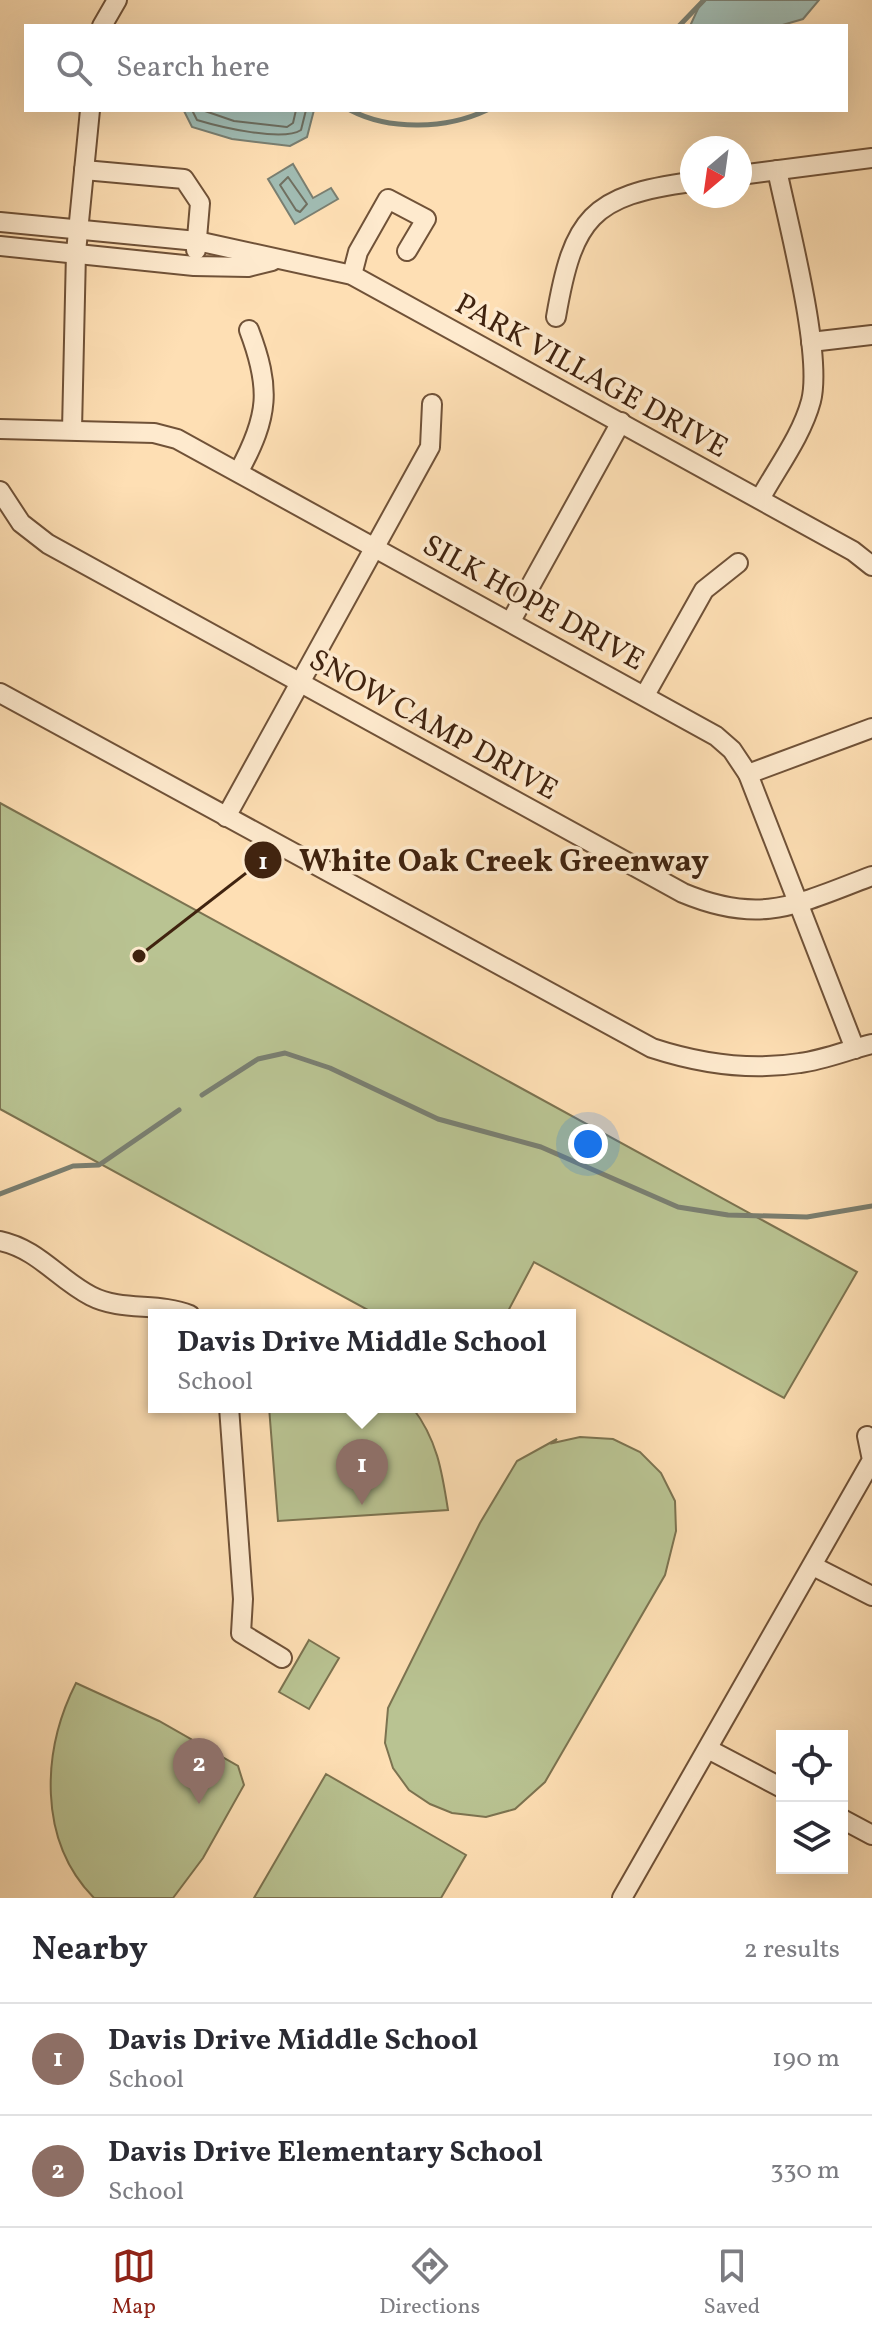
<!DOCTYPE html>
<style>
:root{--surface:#fff;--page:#f2f2f3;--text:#2b2b33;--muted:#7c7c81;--line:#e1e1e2;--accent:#8f2418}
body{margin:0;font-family:Vollkorn,serif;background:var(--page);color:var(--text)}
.controls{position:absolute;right:24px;bottom:24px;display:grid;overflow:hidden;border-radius:0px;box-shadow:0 8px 32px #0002}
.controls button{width:72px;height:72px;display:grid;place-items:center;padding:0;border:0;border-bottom:2px solid var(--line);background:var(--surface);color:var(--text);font:40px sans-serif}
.compass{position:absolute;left:680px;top:136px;width:72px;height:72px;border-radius:50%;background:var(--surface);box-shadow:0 8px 32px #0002;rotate:209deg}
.you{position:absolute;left:588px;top:1144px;width:28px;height:28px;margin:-20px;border:6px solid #fff;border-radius:50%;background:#1a73e8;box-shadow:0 0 0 12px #1a73e833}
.badge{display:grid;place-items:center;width:52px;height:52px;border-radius:50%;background:var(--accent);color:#fff;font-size:26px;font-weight:700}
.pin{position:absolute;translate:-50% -66px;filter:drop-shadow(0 2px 4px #0008)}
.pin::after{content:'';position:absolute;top:42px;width:28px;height:24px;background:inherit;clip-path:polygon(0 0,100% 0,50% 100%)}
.popup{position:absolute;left:148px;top:1309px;width:428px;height:104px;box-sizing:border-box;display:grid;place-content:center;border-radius:0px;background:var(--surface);filter:drop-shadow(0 2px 6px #0005);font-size:26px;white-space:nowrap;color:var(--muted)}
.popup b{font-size:30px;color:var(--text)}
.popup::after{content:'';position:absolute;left:50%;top:100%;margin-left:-16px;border:16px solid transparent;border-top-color:var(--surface)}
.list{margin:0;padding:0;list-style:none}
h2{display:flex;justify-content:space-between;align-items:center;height:104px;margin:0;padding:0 32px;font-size:34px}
h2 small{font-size:26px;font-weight:400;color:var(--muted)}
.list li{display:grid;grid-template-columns:52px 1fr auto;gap:24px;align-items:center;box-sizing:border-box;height:112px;padding:0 32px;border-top:2px solid var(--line)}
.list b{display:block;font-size:30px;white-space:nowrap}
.list p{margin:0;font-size:26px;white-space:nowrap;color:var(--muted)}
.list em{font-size:26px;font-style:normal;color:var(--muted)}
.icon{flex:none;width:44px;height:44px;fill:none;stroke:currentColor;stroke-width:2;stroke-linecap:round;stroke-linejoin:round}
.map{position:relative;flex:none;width:872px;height:1898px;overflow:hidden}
.search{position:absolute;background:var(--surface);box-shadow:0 8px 32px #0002;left:24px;right:24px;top:24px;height:88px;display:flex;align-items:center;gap:20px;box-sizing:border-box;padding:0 28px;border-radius:0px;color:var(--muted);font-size:30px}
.sheet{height:328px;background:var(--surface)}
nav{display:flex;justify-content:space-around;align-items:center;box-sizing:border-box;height:112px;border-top:2px solid var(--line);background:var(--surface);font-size:22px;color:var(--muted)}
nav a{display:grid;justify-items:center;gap:4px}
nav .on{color:var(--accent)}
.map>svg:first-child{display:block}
.green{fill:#b9c392;stroke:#7c7350;stroke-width:2}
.water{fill:#a1bcb3;stroke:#7a7f71;stroke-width:2}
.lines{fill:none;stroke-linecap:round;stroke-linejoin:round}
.shore{stroke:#707061;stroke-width:2}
.stream{stroke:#7a7f71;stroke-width:5}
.minor-casing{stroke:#705238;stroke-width:22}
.minor{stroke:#feeace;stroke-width:18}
.labels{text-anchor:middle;stroke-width:7;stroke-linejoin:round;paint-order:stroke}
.street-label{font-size:30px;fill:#40230f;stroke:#feeace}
.leader{fill:none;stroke:#40230f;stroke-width:3}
.callout-dot{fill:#40230f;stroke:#feeace;stroke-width:3}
.mark-label{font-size:24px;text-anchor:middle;font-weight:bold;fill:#fff}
.callout-label{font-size:32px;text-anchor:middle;font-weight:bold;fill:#40230f;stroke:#feeace;stroke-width:7;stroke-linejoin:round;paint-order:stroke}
</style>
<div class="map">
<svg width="872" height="1898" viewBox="0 0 872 1898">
<rect width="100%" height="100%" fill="#fedfb4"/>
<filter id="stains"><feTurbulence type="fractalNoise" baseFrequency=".0025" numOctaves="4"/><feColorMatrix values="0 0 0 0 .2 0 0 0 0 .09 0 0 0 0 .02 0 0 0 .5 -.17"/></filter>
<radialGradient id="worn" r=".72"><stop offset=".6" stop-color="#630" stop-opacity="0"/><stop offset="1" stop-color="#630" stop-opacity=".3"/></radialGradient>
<!-- green -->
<g class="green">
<polygon points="0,803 857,1272 784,1398 534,1262 506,1315 377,1315 0,1109"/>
<path d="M 269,1407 L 412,1407 C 437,1439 442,1471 448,1510 L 278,1521 Z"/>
<polygon points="580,1437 613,1439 640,1452 661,1473 675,1501 676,1531 665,1575 545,1782 515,1809 486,1817 452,1813 430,1804 409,1790 393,1768 385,1743 388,1708 480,1523 517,1461 557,1439 553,1443"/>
<polygon points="309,1640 339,1658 309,1709 279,1692"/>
<path d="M 76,1683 L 159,1721 L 238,1766 L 244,1785 L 203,1858 L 173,1898 L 94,1898 C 37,1840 42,1750 76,1683 Z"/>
<polygon points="326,1774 466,1855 441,1898 254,1898"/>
</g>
<!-- water -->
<g class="water">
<polygon points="702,0 819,0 803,19 779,26 690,26"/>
<polygon points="314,110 307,137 290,146 232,139 192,127 184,111"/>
<polygon points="293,164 313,198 331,188 338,199 295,224 268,179"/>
</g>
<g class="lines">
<!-- shore -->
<g class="shore">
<path d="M 192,110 L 197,120 C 220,127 283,142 301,130 L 306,110"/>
<polyline points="202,110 234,121 287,127 293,123 296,110"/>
<polygon points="288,177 307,204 300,212 296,210 280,185"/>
</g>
<!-- stream -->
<g class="stream">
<polyline points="679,26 704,0"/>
<path d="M 350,110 C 390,131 447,129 487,110"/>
<polyline points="202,1095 258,1059 285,1053 330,1068 438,1119 541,1147 678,1207 728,1215 807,1217 872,1206"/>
<polyline points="0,1194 73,1166 99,1165 179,1110"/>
</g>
<defs>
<g id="minor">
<polyline points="102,26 117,0"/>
<polyline points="84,170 184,179 200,203 196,250"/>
<polyline points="740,175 872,158"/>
<polyline points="0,222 197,241 352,275 853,551 872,566"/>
<polyline points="0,246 194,266 248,267 272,261"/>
<polyline points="352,275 358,252 388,199 426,219 407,251"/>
<path d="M 556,317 C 573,218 591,195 692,182"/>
<polyline points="811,342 872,335"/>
<polyline points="0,429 154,433 177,439 716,736 732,750 748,774 855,1049"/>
<polyline points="72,430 76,252 90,110"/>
<path d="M 239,471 C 269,416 271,388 249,330"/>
<path d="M 0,491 L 21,523 L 48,544 L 683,893 C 762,926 797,904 872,876"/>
<path d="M 760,499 C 777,468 802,435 811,401 C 823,354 788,223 777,170"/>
<polyline points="511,621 621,422"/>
<path d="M 0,693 L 652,1048 C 698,1063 751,1071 800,1063 C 824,1060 848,1050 872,1044"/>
<polyline points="645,695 704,590 738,563"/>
<polyline points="748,774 872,728"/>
<polyline points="226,817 430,447 432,404"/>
<path d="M 0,1241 C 38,1249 58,1279 91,1296 C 122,1312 158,1302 190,1315"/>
<polyline points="229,1407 243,1599 241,1633 282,1658"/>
<polyline points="813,1566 872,1596"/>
<polyline points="708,1749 782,1788"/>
<polyline points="842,1819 872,1835"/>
<polyline points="622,1898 872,1460 867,1436"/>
</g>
</defs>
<!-- minor casing -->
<use href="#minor" class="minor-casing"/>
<!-- minor -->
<use href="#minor" class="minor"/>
</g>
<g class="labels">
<!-- street labels -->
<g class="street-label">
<text transform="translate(592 375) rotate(29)" y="10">PARK VILLAGE DRIVE</text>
<text transform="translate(534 602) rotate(29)" y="10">SILK HOPE DRIVE</text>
<text transform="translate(434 724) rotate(29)" y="10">SNOW CAMP DRIVE</text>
</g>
</g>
<!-- callouts -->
<path class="leader" d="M139 956L263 860"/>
<g class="callout-dot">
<circle cx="139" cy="956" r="8"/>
<circle cx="263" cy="860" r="20"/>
</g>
<g class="mark-label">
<text x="263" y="869">1</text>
</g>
<g class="callout-label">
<text x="504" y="871">White Oak Creek Greenway</text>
</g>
<rect width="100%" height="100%" filter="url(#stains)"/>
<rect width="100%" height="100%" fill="url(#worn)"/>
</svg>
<div class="controls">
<button><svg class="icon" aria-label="locate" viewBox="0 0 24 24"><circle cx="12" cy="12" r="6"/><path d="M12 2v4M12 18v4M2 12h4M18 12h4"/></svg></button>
<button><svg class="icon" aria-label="layers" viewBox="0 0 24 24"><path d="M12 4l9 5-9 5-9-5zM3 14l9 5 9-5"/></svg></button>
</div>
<svg class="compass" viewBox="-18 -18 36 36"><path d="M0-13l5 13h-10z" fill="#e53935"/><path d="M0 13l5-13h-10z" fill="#7c7c81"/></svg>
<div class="you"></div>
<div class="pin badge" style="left:362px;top:1505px;background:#8d6e63">1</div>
<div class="popup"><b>Davis Drive Middle School</b>School</div>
<div class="pin badge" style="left:199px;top:1804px;background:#8d6e63">2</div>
<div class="search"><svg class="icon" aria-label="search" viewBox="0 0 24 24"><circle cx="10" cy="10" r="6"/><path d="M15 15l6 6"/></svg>Search here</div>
</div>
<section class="sheet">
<h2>Nearby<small>2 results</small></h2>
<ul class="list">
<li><span class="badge" style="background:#8d6e63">1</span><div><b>Davis Drive Middle School</b><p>School</p></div><em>190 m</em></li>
<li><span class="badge" style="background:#8d6e63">2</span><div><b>Davis Drive Elementary School</b><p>School</p></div><em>330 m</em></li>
</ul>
</section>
<nav>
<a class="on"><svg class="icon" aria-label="map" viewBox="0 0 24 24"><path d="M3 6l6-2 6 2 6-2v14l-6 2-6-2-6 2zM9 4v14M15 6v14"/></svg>Map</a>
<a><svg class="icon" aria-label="directions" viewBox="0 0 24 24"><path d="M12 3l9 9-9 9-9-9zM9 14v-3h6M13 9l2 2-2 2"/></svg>Directions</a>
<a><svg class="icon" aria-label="saved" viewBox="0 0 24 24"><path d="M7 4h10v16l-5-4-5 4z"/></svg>Saved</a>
</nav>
